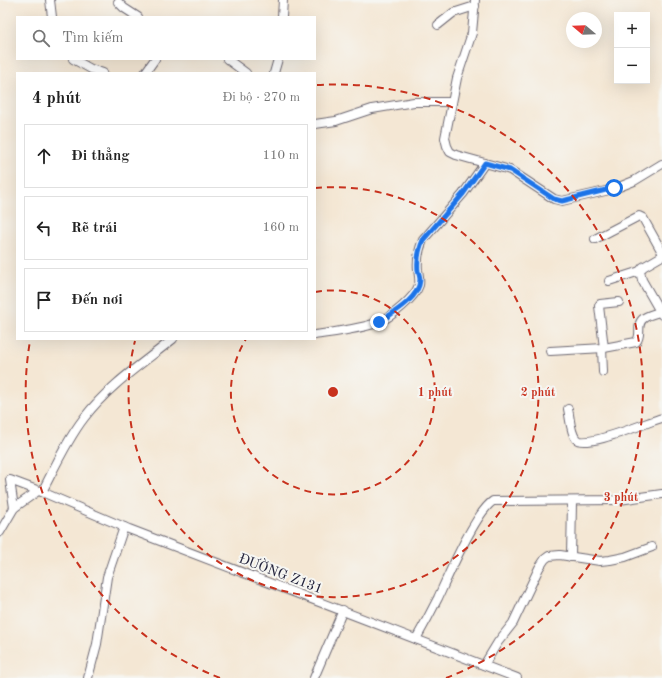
<!DOCTYPE html>
<html lang="vi">
<meta charset="utf-8">
<style>
:root{--surface:#fff;--page:#f6f6f6;--text:#222;--muted:#767676;--line:#e0e0e0}
body{margin:0;font-family:"Old Standard TT",serif;background:var(--page);color:var(--text)}
.controls{position:absolute;right:12px;top:12px;display:grid;overflow:hidden;border-radius:0px;box-shadow:0 4px 16px #0002}
.controls button{width:36px;height:36px;display:grid;place-items:center;padding:0;border:0;border-bottom:1px solid var(--line);background:var(--surface);color:var(--text);font:20px sans-serif}
.compass{position:absolute;left:566px;top:12px;width:36px;height:36px;border-radius:50%;background:var(--surface);box-shadow:0 4px 16px #0002;rotate:289deg}
.stop{position:absolute;width:12px;height:12px;margin:-9px;border:3px solid #1a73e8;border-radius:50%;background:#fff}
.stop.end{background:#1a73e8;border-color:#fff;box-shadow:0 1px 4px #0008}
.list{margin:0;padding:0;list-style:none}
h2{display:flex;justify-content:space-between;align-items:center;height:52px;margin:0;padding:0 16px;font-size:17px}
h2 small{font-size:13px;font-weight:400;color:var(--muted)}
.list li{display:grid;grid-template-columns:26px 1fr auto;gap:12px;align-items:center;box-sizing:border-box;height:64px;margin:0 8px 8px;padding:0 8px;border:1px solid var(--line);border-radius:0px}
.list b{display:block;font-size:15px;white-space:nowrap}
.list em{font-size:13px;font-style:normal;color:var(--muted)}
.icon{flex:none;width:22px;height:22px;fill:none;stroke:currentColor;stroke-width:2;stroke-linecap:round;stroke-linejoin:round}
.map{position:relative;flex:none;width:662px;height:678px;overflow:hidden}
.search{position:absolute;background:var(--surface);box-shadow:0 4px 16px #0002;left:16px;top:16px;width:300px;height:44px;display:flex;align-items:center;gap:10px;box-sizing:border-box;padding:0 14px;border-radius:0px;color:var(--muted);font-size:15px}
.panel{position:absolute;background:var(--surface);box-shadow:0 4px 16px #0002;left:16px;top:72px;width:300px;height:268px;border-radius:0px}
.map>svg:first-child{display:block}
.lines{fill:none;stroke-linecap:round;stroke-linejoin:round}
.minor-casing{stroke:#6c6771;stroke-width:10}
.minor{stroke:#fff;stroke-width:8}
.route{stroke:#1a73e8;stroke-width:5}
.ring{fill:none;stroke:#c8321e;stroke-width:2;stroke-dasharray:7 5}
.labels{text-anchor:middle;stroke-width:4;stroke-linejoin:round;paint-order:stroke}
.street-label{font-size:14px;fill:#22223b;stroke:#f6f6f2}
.centre{fill:#c8321e;stroke:#f6f6f2;stroke-width:2}
.ring-label{font-size:12px;text-anchor:middle;font-weight:bold;fill:#c8321e;stroke:#f6f6f2;stroke-width:4;stroke-linejoin:round;paint-order:stroke}
</style>
<div class="map">
<svg width="662" height="678" viewBox="0 0 662 678">
<rect width="100%" height="100%" fill="#f6f6f2"/>
<filter id="ink" filterUnits="userSpaceOnUse"><feTurbulence type="fractalNoise" baseFrequency=".025" numOctaves="2"/><feDisplacementMap in="SourceGraphic" scale="8" xChannelSelector="R" yChannelSelector="G"/><feConvolveMatrix kernelMatrix="1 2 1 2 8 2 1 2 1" color-interpolation-filters="sRGB"/></filter>
<filter id="wash" filterUnits="userSpaceOnUse"><feTurbulence type="fractalNoise" baseFrequency=".012" numOctaves="4" result="noise"/><feDisplacementMap in="SourceGraphic" scale="16" xChannelSelector="R" yChannelSelector="G"/><feGaussianBlur stdDeviation="0.9" result="paint"/><feColorMatrix in="noise" values="0 0 0 0 0 0 0 0 0 0 0 0 0 0 0 0 0 1.4 0 .05"/><feComposite in="paint" operator="in"/></filter>
<g filter="url(#wash)">
<rect width="100%" height="100%" fill="#f4e7d4"/>
</g>
<g filter="url(#ink)">
<g class="lines">
<defs>
<g id="minor">
<polyline points="50,0 52,17"/>
<polyline points="475,0 472,33 457,78 445,138 447,146 450,152 456,155 510,170 554,199 562,201 614,189 634,181 662,164"/>
<polyline points="118,2 124,8 138,17"/>
<polyline points="282,17 283,0"/>
<polyline points="438,25 453,13 475,6"/>
<polyline points="73,59 91,69 103,73"/>
<polyline points="227,59 246,73"/>
<polyline points="145,73 155,59"/>
<polyline points="274,73 278,59"/>
<polyline points="315,124 336,121 372,109 414,102 452,102"/>
<polyline points="595,239 639,216 643,218 662,252"/>
<polyline points="662,256 643,267 640,271 642,280 662,315"/>
<polyline points="609,281 640,271"/>
<path d="M 315,335 C 334,332 361,329 379,322 C 391,317 415,298 419,285 C 420,280 419,276 418,270 C 417,260 419,249 423,240 L 463,194 L 485,163"/>
<polyline points="602,348 603,372"/>
<polyline points="604,348 599,306 600,304 619,302"/>
<path d="M 550,351 L 604,348 L 636,342 C 643,335 635,324 644,318 C 648,315 654,314 659,312"/>
<path d="M 568,409 C 570,417 570,432 576,439 C 586,449 647,422 662,418"/>
<path d="M 42,492 C 55,467 67,440 84,418 C 108,386 143,363 173,339"/>
<polyline points="14,508 10,480 42,492 129,529 517,678"/>
<polyline points="0,532 14,508 38,491"/>
<polyline points="571,557 572,502"/>
<path d="M 416,639 C 424,625 431,612 438,598 C 448,576 475,513 493,501 L 619,500 L 662,494"/>
<polyline points="484,665 498,642 513,623 539,568 545,559 549,556 560,555 600,561 610,560 625,557 652,547"/>
<polyline points="88,678 97,644 107,577 124,527"/>
<polyline points="314,678 343,610"/>
</g>
</defs>
<!-- minor casing -->
<use href="#minor" class="minor-casing"/>
<!-- minor -->
<use href="#minor" class="minor"/>
</g>
</g>
<g class="lines" filter="url(#ink)">
<!-- route -->
<path class="route" d="M 379,322 C 393,313 419,299 420,280 C 420,277 419,274 418,271 C 417,261 419,249 423,240 L 463,194 L 485,163 L 510,170 L 554,199 L 562,201 L 614,188"/>
</g>
<!-- distance rings -->
<g class="ring">
<path d="M315 292A102 102 0 1 1 246 339"/>
<path d="M315 188A205 205 0 1 1 135 341"/>
<path d="M220 678A307 307 0 0 1 30 341M317 85A307 307 0 0 1 446 678"/>
</g>
<g class="labels">
<!-- street labels -->
<g class="street-label">
<text transform="translate(281 573) rotate(21)" y="5">ĐƯỜNG Z131</text>
</g>
</g>
<circle cx="333" cy="392" r="6" class="centre"/>
<g class="ring-label">
<text x="435" y="396">1 phút</text>
<text x="538" y="396">2 phút</text>
<text x="621" y="501">3 phút</text>
</g>
</svg>
<div class="controls">
<button>+</button>
<button>−</button>
</div>
<svg class="compass" viewBox="-18 -18 36 36"><path d="M0-13l5 13h-10z" fill="#e53935"/><path d="M0 13l5-13h-10z" fill="#767676"/></svg>
<div class="stop" style="left:614px;top:188px"></div>
<div class="stop end" style="left:379px;top:322px"></div>
<div class="search"><svg class="icon" aria-label="search" viewBox="0 0 24 24"><circle cx="10" cy="10" r="6"/><path d="M15 15l6 6"/></svg>Tìm kiếm</div>
<section class="panel">
<h2>4 phút<small>Đi bộ · 270 m</small></h2>
<ul class="list">
<li><svg class="icon" aria-label="ahead" viewBox="0 0 24 24"><path d="M12 20V5M6 11l6-6 6 6"/></svg><div><b>Đi thẳng</b></div><em>110 m</em></li>
<li><svg class="icon" aria-label="left" viewBox="0 0 24 24"><path d="M17 20v-9H6M10 6l-5 5 5 5"/></svg><div><b>Rẽ trái</b></div><em>160 m</em></li>
<li><svg class="icon" aria-label="arrive" viewBox="0 0 24 24"><path d="M6 21V4h12l-3 4 3 4H6"/></svg><div><b>Đến nơi</b></div></li>
</ul>
</section>
</div>
